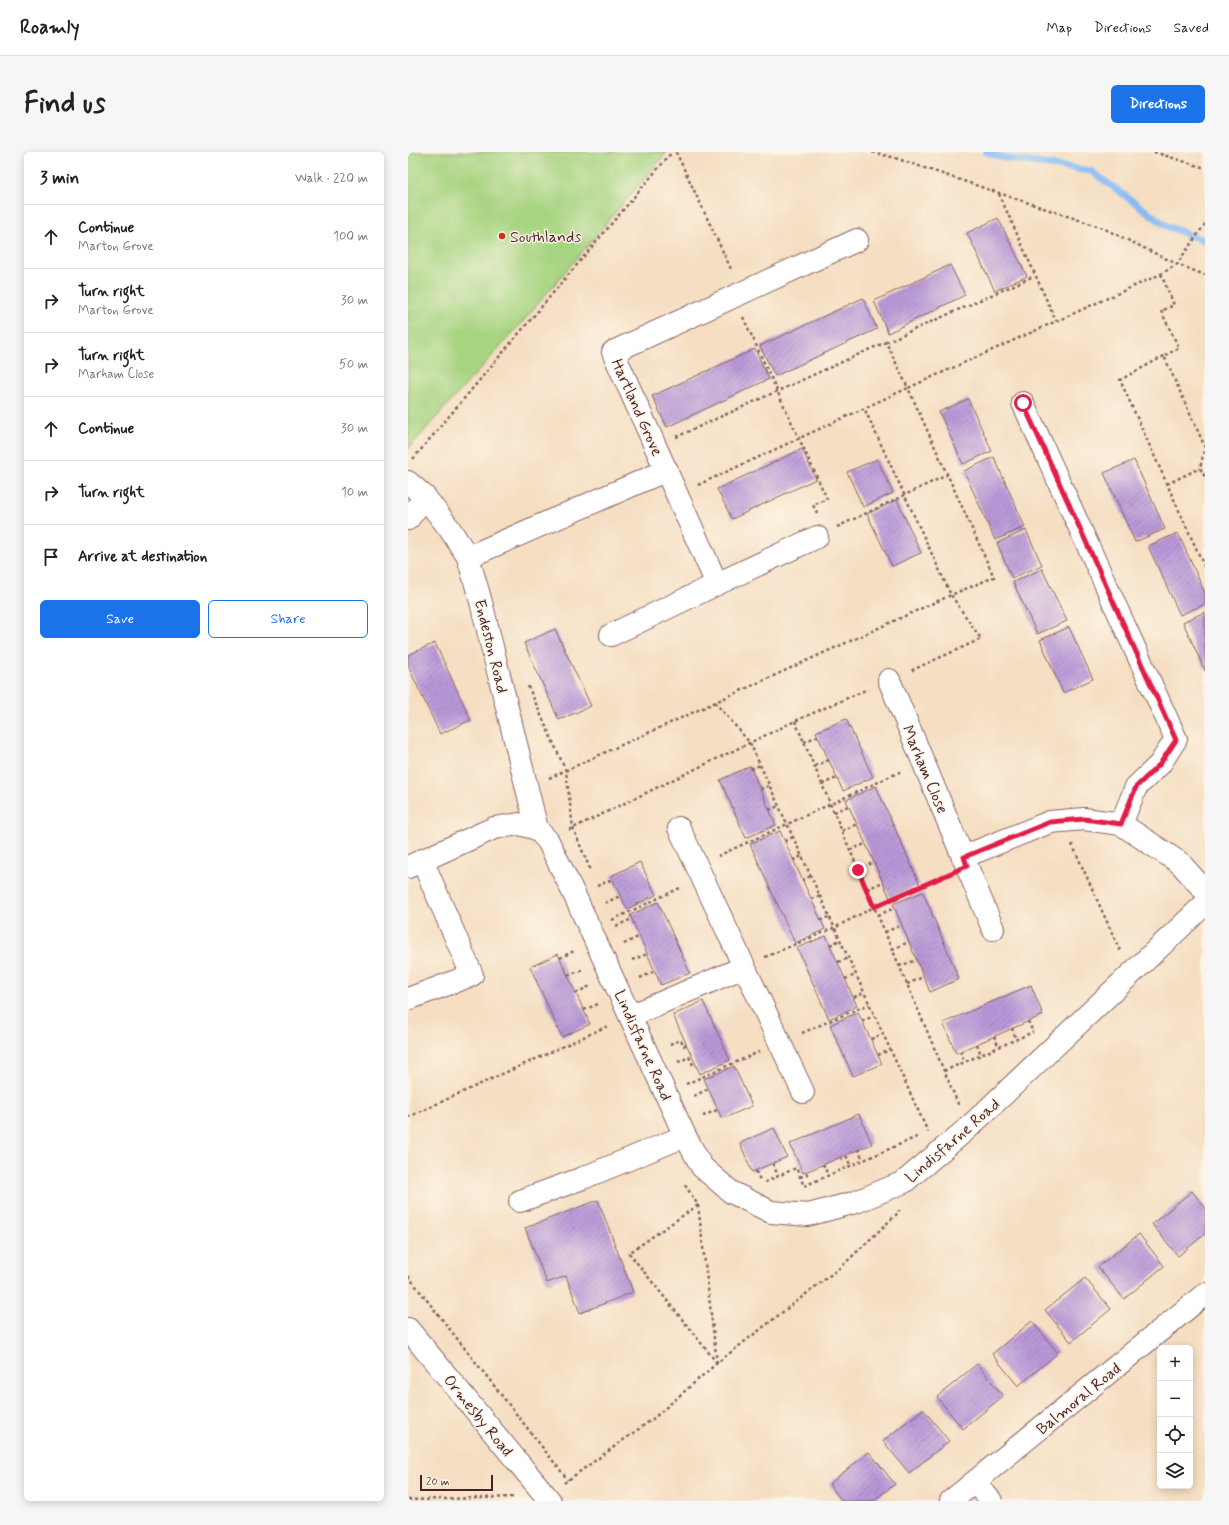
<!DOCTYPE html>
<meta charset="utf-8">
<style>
:root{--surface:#fff;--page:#f6f6f6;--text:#222;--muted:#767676;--line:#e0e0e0;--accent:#1a73e8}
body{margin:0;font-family:Mynerve,sans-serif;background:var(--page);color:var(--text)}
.controls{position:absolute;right:12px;bottom:12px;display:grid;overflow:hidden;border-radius:6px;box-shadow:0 2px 10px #0003}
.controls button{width:36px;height:36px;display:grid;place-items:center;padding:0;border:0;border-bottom:1px solid var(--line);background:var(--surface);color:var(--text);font:20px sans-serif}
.scale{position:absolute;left:12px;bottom:10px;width:73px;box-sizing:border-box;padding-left:4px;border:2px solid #4a1f2b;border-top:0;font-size:11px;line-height:14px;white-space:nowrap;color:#4a1f2b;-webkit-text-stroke:3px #fcf5e5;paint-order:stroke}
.stop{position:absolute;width:12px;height:12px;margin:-9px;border:3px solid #e11d48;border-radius:50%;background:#fff}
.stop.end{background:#e11d48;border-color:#fff;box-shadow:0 1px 4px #0008}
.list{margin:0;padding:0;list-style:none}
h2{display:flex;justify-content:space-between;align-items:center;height:52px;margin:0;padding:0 16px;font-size:17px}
h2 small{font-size:13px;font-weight:400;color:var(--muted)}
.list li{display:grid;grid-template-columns:26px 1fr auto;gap:12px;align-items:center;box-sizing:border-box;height:64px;padding:0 16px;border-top:1px solid var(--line)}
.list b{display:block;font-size:15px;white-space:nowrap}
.list p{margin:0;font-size:13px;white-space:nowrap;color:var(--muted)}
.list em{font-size:13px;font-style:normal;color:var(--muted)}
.actions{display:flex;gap:8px;padding:12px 16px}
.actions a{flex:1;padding:9px 0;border:1px solid var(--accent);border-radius:6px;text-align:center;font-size:14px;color:var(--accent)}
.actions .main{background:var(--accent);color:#fff}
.icon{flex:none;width:22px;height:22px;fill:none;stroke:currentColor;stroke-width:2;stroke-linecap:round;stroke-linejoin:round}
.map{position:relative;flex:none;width:797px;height:1349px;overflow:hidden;border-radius:6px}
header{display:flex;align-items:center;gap:24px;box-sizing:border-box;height:56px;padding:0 20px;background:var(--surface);border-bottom:1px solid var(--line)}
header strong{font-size:19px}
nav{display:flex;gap:22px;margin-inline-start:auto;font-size:14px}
.intro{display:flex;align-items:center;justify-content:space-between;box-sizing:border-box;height:96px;padding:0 24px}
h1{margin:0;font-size:28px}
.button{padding:10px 18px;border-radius:6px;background:var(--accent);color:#fff;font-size:14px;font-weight:700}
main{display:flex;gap:24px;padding:0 24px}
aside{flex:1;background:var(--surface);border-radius:6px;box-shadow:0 2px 10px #0003}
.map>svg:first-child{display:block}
.pitch{fill:#a7d481;stroke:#787a56}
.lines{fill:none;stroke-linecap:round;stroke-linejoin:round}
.stream{stroke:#86bbf5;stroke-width:7}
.building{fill:url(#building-hatch)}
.minor-casing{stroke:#866260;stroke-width:24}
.path{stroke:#866260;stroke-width:2.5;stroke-dasharray:3 3;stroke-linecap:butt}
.minor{stroke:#fff;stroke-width:22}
.route{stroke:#e11d48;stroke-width:5}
.poi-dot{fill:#c8321e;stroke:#fcf5e5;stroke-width:1.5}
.labels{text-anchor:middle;stroke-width:3;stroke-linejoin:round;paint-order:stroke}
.poi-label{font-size:16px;fill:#4a1f2b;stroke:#fcf5e5;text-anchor:start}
.street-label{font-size:16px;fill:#4a1f2b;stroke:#fcf5e5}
</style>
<header>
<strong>Roamly</strong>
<nav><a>Map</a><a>Directions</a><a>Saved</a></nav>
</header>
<div class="intro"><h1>Find us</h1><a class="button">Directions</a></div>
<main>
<aside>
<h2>3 min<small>Walk · 220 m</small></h2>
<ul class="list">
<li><svg class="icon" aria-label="ahead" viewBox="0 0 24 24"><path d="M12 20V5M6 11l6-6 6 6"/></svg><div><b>Continue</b><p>Marton Grove</p></div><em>100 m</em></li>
<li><svg class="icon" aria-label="right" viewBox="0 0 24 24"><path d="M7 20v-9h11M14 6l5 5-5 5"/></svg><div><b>Turn right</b><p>Marton Grove</p></div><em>30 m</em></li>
<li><svg class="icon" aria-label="right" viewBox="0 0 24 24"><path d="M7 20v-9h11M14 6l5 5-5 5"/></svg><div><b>Turn right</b><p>Marham Close</p></div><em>50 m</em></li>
<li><svg class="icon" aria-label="ahead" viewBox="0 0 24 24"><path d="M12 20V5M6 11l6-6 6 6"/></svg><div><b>Continue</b></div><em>30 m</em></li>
<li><svg class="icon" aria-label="right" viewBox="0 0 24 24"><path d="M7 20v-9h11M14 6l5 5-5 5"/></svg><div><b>Turn right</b></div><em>10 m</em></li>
<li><svg class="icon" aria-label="arrive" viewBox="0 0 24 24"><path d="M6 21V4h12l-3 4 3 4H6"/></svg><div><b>Arrive at destination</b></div></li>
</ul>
<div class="actions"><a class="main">Save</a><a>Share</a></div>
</aside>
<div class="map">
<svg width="797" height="1349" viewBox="0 0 797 1349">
<defs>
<pattern id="building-hatch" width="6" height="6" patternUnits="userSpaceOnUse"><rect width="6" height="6" fill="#b998d9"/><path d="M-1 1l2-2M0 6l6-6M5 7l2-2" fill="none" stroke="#987bb0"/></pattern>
</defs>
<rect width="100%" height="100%" fill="#fcf5e5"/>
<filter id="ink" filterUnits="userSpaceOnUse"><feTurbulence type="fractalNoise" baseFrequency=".025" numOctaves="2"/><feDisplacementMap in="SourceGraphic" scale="8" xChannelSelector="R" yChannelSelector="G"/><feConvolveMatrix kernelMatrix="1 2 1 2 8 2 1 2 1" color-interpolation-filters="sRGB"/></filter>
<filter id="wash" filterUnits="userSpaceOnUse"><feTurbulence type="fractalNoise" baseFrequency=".012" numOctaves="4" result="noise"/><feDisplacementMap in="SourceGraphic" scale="16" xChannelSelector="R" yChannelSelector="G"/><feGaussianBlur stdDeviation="0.9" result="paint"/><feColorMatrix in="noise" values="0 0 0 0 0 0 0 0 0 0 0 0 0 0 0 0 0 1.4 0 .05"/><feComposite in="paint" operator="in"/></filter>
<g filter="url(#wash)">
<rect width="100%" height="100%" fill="#f5dec2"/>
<!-- pitch -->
<polygon class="pitch" points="0,0 259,0 117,167 0,297"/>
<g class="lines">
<!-- stream -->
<polyline class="stream" points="578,0 596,6 683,19 759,74 797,89"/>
</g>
<g id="blocks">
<!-- building -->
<g class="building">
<polygon points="590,66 619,124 587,139 559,81"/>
<polygon points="542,113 557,143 480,181 466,149"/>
<polygon points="455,146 469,177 367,224 352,194"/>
<polygon points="347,197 361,227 259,275 244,244"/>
<polygon points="560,247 584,299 555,312 531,260"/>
<polygon points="394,297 408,327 324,367 309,337"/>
<polygon points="586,305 617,375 587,388 556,319"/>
<polygon points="469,307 485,341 455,355 439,320"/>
<polygon points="726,308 757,377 727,390 696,321"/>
<polygon points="489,348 513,401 484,414 459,362"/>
<polygon points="618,378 634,413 604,426 589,391"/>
<polygon points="770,381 797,441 797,452 772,463 740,394"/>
<polygon points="634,417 659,469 629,482 605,430"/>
<polygon points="797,460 797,519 775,470"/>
<polygon points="661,475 685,527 655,541 632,488"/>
<polygon points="147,477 183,554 151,568 116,491"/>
<polygon points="27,491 63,568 32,582 0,514 0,503"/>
<polygon points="438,567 465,625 435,639 408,580"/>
<polygon points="342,614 368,673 338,686 312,628"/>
<polygon points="468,634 512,733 482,746 438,648"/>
<polygon points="372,679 417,777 387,791 342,692"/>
<polygon points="232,710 248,743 219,757 203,724"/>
<polygon points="515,740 551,827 522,840 485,752"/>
<polygon points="250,750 282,821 253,833 222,763"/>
<polygon points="418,784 449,854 421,867 389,796"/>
<polygon points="150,802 182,872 154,885 122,815"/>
<polygon points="623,833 635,863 548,901 535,871"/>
<polygon points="295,849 322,908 292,922 265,863"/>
<polygon points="450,860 474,912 445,924 422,873"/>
<polygon points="326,914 344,954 314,967 296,927"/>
<polygon points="451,962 464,992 395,1021 382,992"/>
<polygon points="366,976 379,1005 344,1020 332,991"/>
<polygon points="784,1039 797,1055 797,1082 770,1104 744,1072"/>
<polygon points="190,1048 225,1140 172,1161 158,1124 139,1131 117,1076"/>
<polygon points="731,1082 756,1114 716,1147 690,1115"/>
<polygon points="677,1126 703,1157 663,1190 637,1158"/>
<polygon points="624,1169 650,1201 610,1234 584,1202"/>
<polygon points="569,1212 595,1244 555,1277 529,1245"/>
<polygon points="515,1257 541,1289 501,1321 475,1289"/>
<polygon points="461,1300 487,1332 465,1349 434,1349 421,1332"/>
</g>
</g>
</g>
<g filter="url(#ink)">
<use href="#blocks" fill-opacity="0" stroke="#866260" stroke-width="1"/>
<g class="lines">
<defs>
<g id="minor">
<polyline points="615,251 768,587 752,612 728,635 713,672"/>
<polyline points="0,330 17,345 41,376 60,405 73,450 129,677"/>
<polyline points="0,367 17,345"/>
<polyline points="409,385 309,432 205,200 449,88"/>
<polyline points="60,405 259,318"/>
<polyline points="203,483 309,432"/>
<polyline points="481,528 555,705 642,670 676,667 713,672 772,711 797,739"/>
<polyline points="271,676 395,940"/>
<polyline points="555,705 585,777"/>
<polyline points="0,715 86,676 111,672 129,677 140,689 166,742 277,984 294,1015 323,1040 363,1060 400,1063 448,1050 496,1030 560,976 797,752"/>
<polyline points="0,847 64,823 14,708"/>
<polyline points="222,864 336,815"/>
<polyline points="112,1049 175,1026 277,984"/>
<polyline points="0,1177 142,1349"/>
<polyline points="567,1330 583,1349"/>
<polyline points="543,1349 797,1142"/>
</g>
</defs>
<!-- minor casing -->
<use href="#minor" class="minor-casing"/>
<!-- path -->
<g class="path">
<polyline points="268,0 324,119"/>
<polyline points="464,0 487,6 695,76 769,112 797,123"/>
<polyline points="746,0 797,16"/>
<polyline points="591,42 648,169"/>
<polyline points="753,122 766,153 753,159 771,196 756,204 797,295 792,316 797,325"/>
<polyline points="335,165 419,347 405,353 409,361"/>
<polyline points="478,190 626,124"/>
<polyline points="756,204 712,228 797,416"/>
<polyline points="268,285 478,190 500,236 753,122 769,112 797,72"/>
<polyline points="5,307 264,0"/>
<polyline points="759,332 792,316"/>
<polyline points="290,333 500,236 586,425 543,443 573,487 502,519"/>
<polyline points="429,375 539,323"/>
<polyline points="120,534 158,619 165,676 182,717"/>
<polyline points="307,550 342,591 520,980"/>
<polyline points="387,569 551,954"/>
<polyline points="396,590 410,584"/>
<polyline points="407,614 421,608"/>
<polyline points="343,617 352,613"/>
<polyline points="141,626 543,443 456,256"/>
<polyline points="414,632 429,626"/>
<polyline points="352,637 361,634"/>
<polyline points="361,658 371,654"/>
<polyline points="426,660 440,654"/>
<polyline points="161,678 387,569 460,537"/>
<polyline points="434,679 449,672"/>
<polyline points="377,689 385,685"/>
<polyline points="664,692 713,801"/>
<polyline points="442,698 457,692"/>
<polyline points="310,704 494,619"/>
<polyline points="385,708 394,704"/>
<polyline points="450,718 466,710"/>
<polyline points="394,728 403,724"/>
<polyline points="189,734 205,727"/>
<polyline points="459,737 475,730"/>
<polyline points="403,747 412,744"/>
<polyline points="197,751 212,744"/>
<polyline points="470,763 487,756"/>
<polyline points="204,768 274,735"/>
<polyline points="412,768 421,765"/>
<polyline points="208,774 224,767"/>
<polyline points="477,780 494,773"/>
<polyline points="216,792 232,784"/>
<polyline points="422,793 432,788"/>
<polyline points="484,797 501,790"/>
<polyline points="357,805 426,776 466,755 539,723"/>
<polyline points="152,806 166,799"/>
<polyline points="224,808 239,802"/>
<polyline points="430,810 441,806"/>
<polyline points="491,814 509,808"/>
<polyline points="160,823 174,818"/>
<polyline points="232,826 247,819"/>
<polyline points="437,827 448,823"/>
<polyline points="499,832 515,825"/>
<polyline points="168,841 182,834"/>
<polyline points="446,845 456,841"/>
<polyline points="176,858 190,852"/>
<polyline points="454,869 466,864"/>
<polyline points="620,869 625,880"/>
<polyline points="604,876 608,887"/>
<polyline points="394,881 461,852"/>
<polyline points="586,884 591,895"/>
<polyline points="463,887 475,882"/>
<polyline points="262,892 273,888 276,894 278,892"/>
<polyline points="569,892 573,903"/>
<polyline points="552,899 557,910"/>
<polyline points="470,903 482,898"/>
<polyline points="270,910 281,905 285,913 288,912"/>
<polyline points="536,919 625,880"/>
<polyline points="278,932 351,900"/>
<polyline points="286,944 300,937"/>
<polyline points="295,964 309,958"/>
<polyline points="0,965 202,873"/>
<polyline points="450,997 455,1008"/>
<polyline points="433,1005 434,1007 439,1005 442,1013"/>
<polyline points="365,1012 370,1024"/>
<polyline points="415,1012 420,1023"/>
<polyline points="348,1019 352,1028"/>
<polyline points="392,1025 399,1022 398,1019"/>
<polyline points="357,1030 388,1016 396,1034 511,984"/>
<polyline points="277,1033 290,1053 309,1211"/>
<polyline points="290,1053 221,1101 309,1211"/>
<polyline points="0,1124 160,1328"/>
<polyline points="156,1331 246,1266 309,1211 434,1114 491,1060 491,1058"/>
<polyline points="0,1348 107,1345"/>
</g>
<!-- minor -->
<use href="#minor" class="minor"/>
</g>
</g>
<g class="lines" filter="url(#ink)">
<!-- route -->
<polyline class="route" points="450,718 466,755 559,714 556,705 642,670 676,667 713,672 728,635 752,612 768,588 615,251"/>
</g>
<!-- markers -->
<circle class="poi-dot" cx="94" cy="84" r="4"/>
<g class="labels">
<!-- poi labels -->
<g class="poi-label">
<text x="102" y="90">Southlands</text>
</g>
<!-- street labels -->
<g class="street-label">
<text transform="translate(230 255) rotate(66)" y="6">Hartland Grove</text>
<text transform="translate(84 494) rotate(76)" y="6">Endeston Road</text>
<text transform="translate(518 617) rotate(67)" y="6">Marham Close</text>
<text transform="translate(236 893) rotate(66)" y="6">Lindisfarne Road</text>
<text transform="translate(544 988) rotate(-41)" y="6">Lindisfarne Road</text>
<text transform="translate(670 1246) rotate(-39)" y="6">Balmoral Road</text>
<text transform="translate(71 1263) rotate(51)" y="6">Ormesby Road</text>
</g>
</g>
</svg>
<div class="controls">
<button>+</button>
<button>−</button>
<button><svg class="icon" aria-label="locate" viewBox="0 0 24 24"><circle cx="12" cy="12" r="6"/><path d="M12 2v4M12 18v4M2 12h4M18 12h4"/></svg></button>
<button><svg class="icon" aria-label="layers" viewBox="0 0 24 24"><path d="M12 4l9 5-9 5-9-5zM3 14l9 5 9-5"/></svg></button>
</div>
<div class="scale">20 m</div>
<div class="stop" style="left:615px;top:251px"></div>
<div class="stop end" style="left:450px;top:718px"></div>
</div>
</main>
